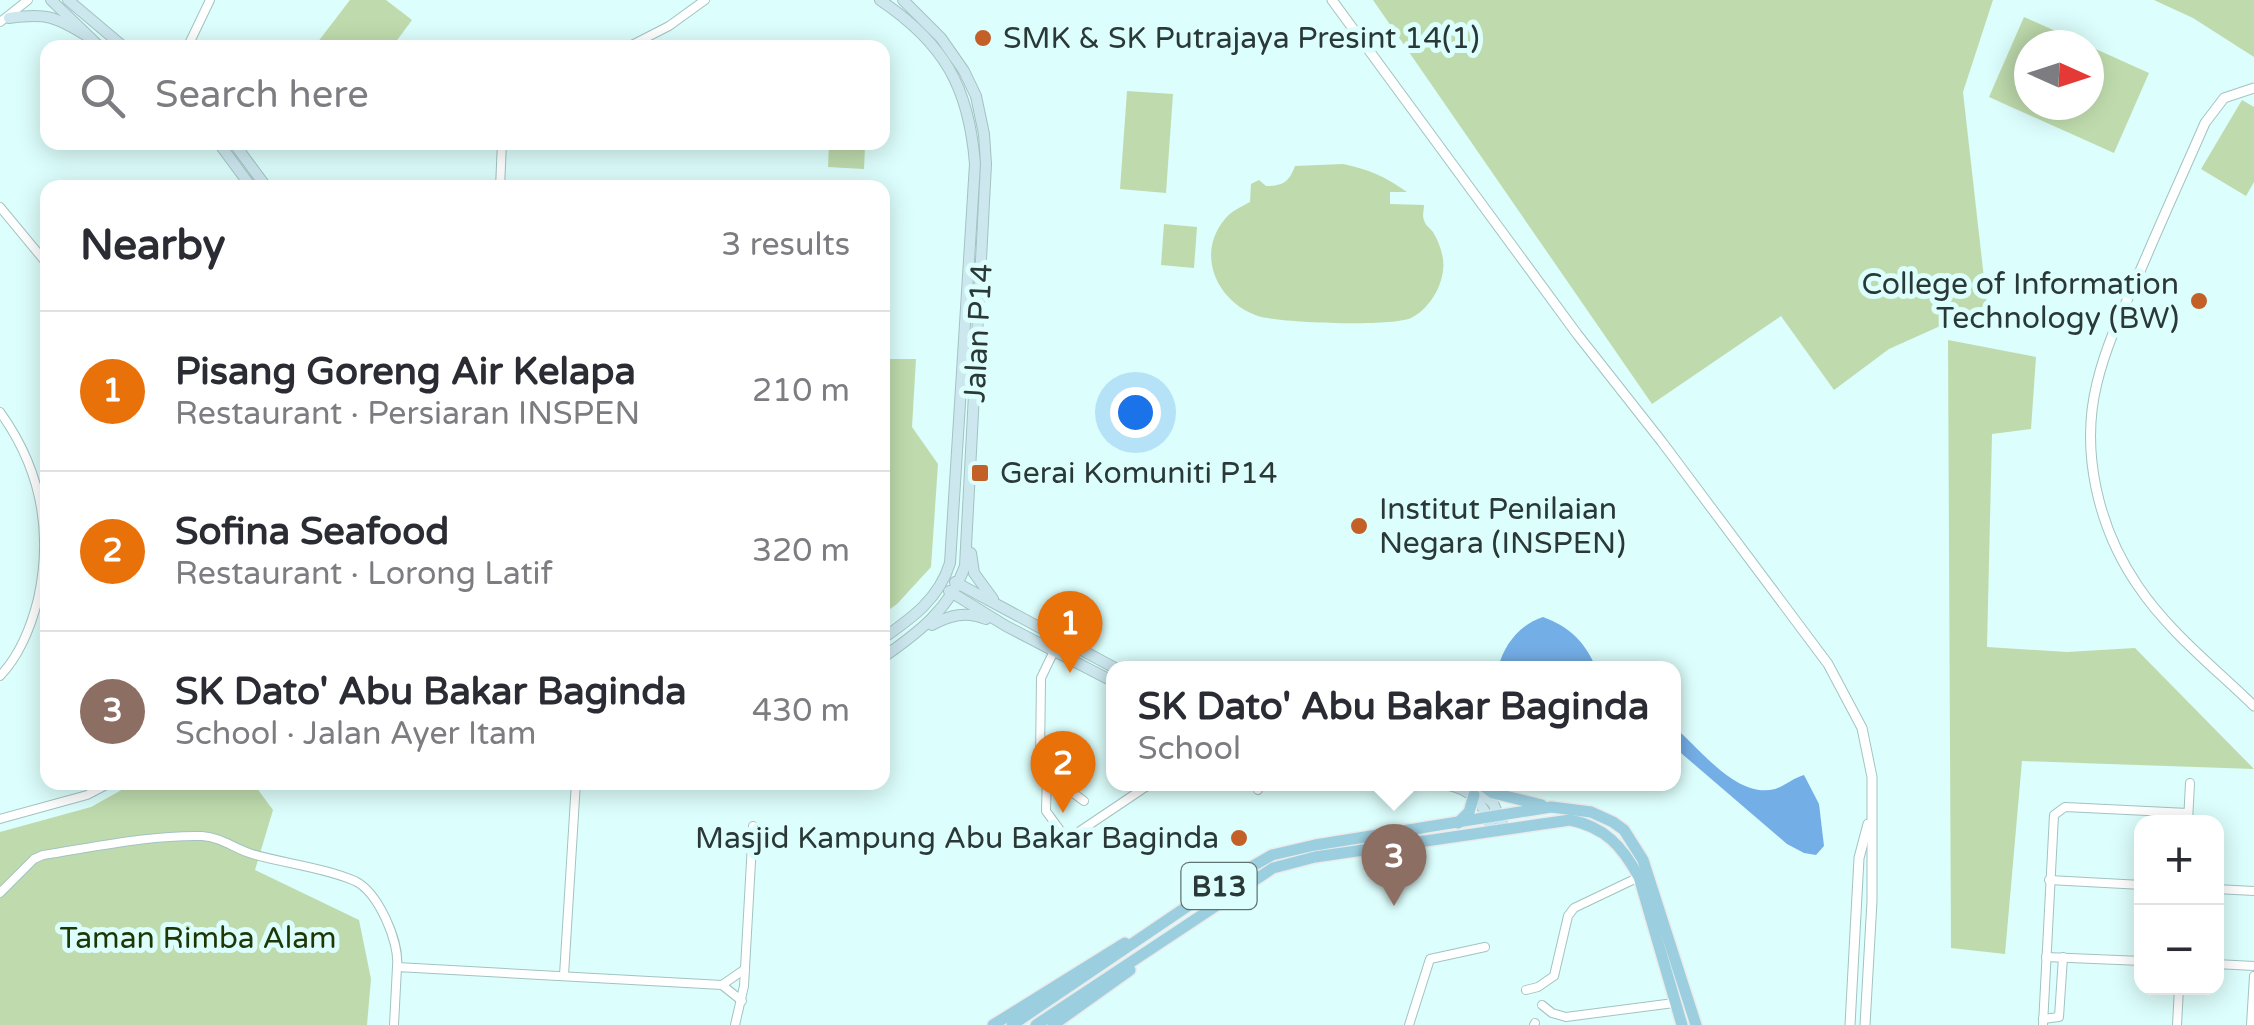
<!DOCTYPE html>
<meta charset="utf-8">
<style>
:root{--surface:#fff;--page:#f7f7f7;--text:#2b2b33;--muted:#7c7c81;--line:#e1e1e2;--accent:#ea580c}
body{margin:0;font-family:"Varela Round",sans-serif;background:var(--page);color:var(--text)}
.controls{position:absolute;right:30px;bottom:30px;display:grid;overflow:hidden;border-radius:20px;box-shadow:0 5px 25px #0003}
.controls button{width:90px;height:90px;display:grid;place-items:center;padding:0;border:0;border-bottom:2px solid var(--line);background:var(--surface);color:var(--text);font:50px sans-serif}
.compass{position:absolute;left:2014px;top:30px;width:90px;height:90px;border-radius:50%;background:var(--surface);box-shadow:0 5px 25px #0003;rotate:93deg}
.you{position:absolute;left:1135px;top:412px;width:35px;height:35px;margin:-25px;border:8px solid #fff;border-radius:50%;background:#1a73e8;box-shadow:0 0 0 15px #1a73e833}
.badge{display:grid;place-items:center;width:65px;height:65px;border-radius:50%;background:var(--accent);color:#fff;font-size:32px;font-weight:700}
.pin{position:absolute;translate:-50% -82px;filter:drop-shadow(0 2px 5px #0008)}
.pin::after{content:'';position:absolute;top:52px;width:35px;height:30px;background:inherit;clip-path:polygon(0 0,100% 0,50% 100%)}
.popup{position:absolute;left:1106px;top:661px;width:575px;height:130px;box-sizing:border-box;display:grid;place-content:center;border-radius:20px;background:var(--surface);filter:drop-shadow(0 2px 8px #0005);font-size:32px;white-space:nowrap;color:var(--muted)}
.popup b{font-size:38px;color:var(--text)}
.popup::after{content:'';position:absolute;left:50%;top:100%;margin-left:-20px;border:20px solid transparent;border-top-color:var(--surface)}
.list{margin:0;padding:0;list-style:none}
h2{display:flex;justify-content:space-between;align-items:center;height:130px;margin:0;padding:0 40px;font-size:42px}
h2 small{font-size:32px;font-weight:400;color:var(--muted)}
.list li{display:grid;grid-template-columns:65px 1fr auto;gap:30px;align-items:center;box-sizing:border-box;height:160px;padding:0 40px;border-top:2px solid var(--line)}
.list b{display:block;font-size:38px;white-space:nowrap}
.list p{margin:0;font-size:32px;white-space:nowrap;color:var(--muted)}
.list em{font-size:32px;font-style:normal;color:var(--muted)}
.icon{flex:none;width:55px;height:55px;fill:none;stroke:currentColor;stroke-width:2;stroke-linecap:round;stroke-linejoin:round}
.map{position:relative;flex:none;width:2254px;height:1025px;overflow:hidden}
.search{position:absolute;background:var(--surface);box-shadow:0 5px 25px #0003;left:40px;top:40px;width:850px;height:110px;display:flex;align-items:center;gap:25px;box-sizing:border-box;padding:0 35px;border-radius:20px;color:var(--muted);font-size:38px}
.panel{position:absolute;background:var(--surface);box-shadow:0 5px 25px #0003;left:40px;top:180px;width:850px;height:610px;border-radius:20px}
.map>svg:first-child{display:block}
.green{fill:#bfdbad}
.water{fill:#74aee6}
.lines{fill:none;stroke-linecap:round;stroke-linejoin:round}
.minor-casing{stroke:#a2c3c1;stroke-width:10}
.tertiary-casing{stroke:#a2c3c1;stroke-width:11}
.secondary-casing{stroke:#a2c3c1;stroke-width:12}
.primary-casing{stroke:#eaebeb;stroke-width:14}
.minor{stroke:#fff;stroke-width:8}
.tertiary{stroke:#fff;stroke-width:9}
.secondary{stroke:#cde7ef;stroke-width:10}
.primary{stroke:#9bcfdf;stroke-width:11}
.poi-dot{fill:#c36028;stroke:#dcfefc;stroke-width:4}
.labels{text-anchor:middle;stroke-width:10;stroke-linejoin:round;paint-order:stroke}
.shield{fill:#dcfefc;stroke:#5f7372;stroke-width:2.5}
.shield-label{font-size:28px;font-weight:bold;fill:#2a3837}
.poi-label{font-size:30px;fill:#2a3837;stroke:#dcfefc;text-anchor:start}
.street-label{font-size:30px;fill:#2a3837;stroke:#dcfefc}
.park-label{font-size:30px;fill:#1e3705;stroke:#dcfefc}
</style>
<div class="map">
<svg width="2254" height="1025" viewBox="0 0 2254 1025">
<rect width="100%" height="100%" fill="#dcfefc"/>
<!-- green -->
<g class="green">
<polygon points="350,0 386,0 412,20 392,47 314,47"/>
<polygon points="1373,0 1993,0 1963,92 1987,305 1889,349 1834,390 1781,316 1652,404"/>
<polygon points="2154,0 2254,0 2254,57 2193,18"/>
<polygon points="2024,17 2087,45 2029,45 2029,105 2089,105 2089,46 2149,73 2114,153 1989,97"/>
<polygon points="1127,91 1173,94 1166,193 1120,189"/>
<polygon points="2242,100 2254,107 2254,182 2246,196 2201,169"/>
<polygon points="829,145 865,147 864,169 828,167"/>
<path d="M 1343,164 C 1368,169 1386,177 1407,192 L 1390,192 L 1390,204 L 1424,205 C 1424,210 1422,216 1424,220 C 1425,225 1430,228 1433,232 C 1441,246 1446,261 1442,276 C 1439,292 1426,311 1411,318 C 1392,327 1279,323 1258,316 C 1217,302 1195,254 1225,219 C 1231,211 1241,207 1250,202 L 1251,184 L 1259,180 L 1266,186 C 1283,186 1289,182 1295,166 Z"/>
<polygon points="1164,224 1197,227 1194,268 1161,265"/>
<polygon points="1948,340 2036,357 2031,429 1992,434 1987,647 2067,652 2135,648 2254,769 2022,761 2005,954 1951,948"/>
<polygon points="883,359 916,359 912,427 938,464 931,567 897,604 883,614"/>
<polygon points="134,783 253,783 273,810 255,870 359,920 371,979 367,1025 0,1025 0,832 91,807"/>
</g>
<!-- water -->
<g class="water">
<path d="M 1543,617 C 1570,627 1585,642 1596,668 L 1498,668 C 1504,645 1519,625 1543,617 Z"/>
<path d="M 1674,727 C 1700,748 1736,799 1775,789 C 1785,786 1793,778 1804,775 L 1819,804 L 1824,846 L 1816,855 L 1804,853 L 1787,844 L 1674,747 Z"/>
</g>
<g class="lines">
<defs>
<g id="minor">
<polyline points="0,22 28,0"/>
<polyline points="187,48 210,0"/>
<polyline points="554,48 568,48"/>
<polyline points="626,48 669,26 705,0"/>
<polyline points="500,188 502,142"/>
<polyline points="0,207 48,265"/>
<path d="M 0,412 C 41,469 53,531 38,599 C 31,627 20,655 0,676"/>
<polyline points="1054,651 1041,678 1040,760 1047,774 1046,811 1062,833 1074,835 1150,784"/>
<polyline points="1047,774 1084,801"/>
<polyline points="1258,790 1260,784"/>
<polyline points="0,819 87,795 112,782"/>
<polyline points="2188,822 2190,783"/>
<polyline points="2049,880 2142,885"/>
<polyline points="2216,889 2254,891"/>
<path d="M 0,893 L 34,859 L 43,855 C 95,847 149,835 202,836 C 221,837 235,849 252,854 C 283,863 326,868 355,881 C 378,892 400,942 397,967"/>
<polyline points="2046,957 2142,961"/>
<polyline points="2216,964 2254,966"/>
<polyline points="564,975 576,782"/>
<polyline points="722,985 745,969"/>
<polyline points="1526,990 1538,987 1554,976 1568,916 1574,908 1639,877"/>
<polyline points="1542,1005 1552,1013 1566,1017 1674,1003"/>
<polyline points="2043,1019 2059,1017 2063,957"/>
<polyline points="394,1025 397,967 722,985 742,1001"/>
<polyline points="735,1025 744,986 753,826"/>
<polyline points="1409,1025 1430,959 1485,947"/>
<polyline points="1534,1025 1535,1023"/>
<polyline points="2043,1025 2054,815 2065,807 2188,813"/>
<polyline points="2177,1025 2179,988"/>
<polyline points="2251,1025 2254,976"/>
</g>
<g id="tertiary">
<polyline points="1332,0 1577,334 1662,442 1828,664 1862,728 1872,777 1872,901 1865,1025"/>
<path d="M 2254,88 L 2224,98 L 2205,123 C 2185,169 2164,215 2144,262 C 2127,301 2107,341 2097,383 C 2080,451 2098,528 2138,586 C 2168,631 2215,668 2254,706"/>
<polyline points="1850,1025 1859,858 1868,824"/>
</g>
<g id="secondary">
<polyline points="51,0 101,48"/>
<polyline points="68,0 125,48"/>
<path d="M 880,0 C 944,43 969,87 975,164 L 950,563 C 939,599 912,618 882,639"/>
<path d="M 9,18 C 46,13 55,16 87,36"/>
<polyline points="218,142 252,188"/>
<polyline points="233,142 267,188"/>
<polyline points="971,553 974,573 993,599"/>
<polyline points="955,582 1115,668"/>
<polyline points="949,591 1006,626 1114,682"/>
<path d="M 932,625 C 950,615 966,611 986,619"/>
<path d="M 882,658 C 918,633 950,609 965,566 L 986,164 L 984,134 L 976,96 L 964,71 L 941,38 L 903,0"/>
<path d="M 1444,784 C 1471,788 1485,804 1492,830"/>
<polyline points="1473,784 1493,803 1504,828"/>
</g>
<g id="primary">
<polyline points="1481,784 1493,793 1542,805"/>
<polyline points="1458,823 1469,812 1474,795"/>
<polyline points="993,1025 1125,943"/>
<polyline points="1012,1025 1213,889 1272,855 1315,845 1551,807 1591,812 1613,822 1624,830 1643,860 1696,1025"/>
<path d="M 1036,1025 L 1273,868 L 1315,857 L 1570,820 C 1605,827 1622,846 1639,877 L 1682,1025"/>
<polyline points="1053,1025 1130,970"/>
</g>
</defs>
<!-- minor casing -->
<use href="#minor" class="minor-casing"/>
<!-- tertiary casing -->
<use href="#tertiary" class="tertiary-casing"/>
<!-- secondary casing -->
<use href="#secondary" class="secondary-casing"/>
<!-- primary casing -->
<use href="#primary" class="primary-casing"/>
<!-- minor -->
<use href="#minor" class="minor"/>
<!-- tertiary -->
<use href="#tertiary" class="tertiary"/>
<!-- secondary -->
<use href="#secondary" class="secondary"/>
<!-- primary -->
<use href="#primary" class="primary"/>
</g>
<!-- markers -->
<g class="poi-dot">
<circle cx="983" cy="38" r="10"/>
<circle cx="2199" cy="301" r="10"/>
<rect x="970" y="463" width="20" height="20" rx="5"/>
<circle cx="1359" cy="526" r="10"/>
<circle cx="1239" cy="838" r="10"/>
</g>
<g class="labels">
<!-- shield labels -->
<rect class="shield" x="1181.5" y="863" width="75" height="46" rx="8"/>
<g class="shield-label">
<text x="1219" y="896">B13</text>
</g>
<!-- poi labels -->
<g class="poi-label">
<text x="1003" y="48">SMK &amp; SK Putrajaya Presint 14(1)</text>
<text x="2179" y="294" text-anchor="end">College of Information<tspan x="2179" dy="34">Technology (BW)</tspan></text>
<text x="1000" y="483">Gerai Komuniti P14</text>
<text x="1379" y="519">Institut Penilaian<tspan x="1379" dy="34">Negara (INSPEN)</tspan></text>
<text x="1219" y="848" text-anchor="end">Masjid Kampung Abu Bakar Baginda</text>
</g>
<!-- street labels -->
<g class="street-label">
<text transform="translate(978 333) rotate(-87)" y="10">Jalan P14</text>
</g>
<!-- park labels -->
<g class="park-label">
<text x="198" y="948">Taman Rimba Alam</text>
</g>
</g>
</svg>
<div class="controls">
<button>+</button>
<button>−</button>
</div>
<svg class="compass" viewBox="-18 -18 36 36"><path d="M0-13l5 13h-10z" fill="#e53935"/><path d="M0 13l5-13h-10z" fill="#7c7c81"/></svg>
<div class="you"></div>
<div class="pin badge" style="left:1070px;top:673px;background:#e8710a">1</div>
<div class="pin badge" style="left:1063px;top:813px;background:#e8710a">2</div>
<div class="pin badge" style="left:1394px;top:906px;background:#8d6e63">3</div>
<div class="popup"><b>SK Dato' Abu Bakar Baginda</b>School</div>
<div class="search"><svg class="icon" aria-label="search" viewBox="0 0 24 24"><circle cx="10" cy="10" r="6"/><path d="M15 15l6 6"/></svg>Search here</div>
<section class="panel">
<h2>Nearby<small>3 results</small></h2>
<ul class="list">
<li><span class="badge" style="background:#e8710a">1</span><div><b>Pisang Goreng Air Kelapa</b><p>Restaurant · Persiaran INSPEN</p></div><em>210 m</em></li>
<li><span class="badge" style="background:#e8710a">2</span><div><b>Sofina Seafood</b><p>Restaurant · Lorong Latif</p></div><em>320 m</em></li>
<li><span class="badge" style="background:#8d6e63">3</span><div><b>SK Dato' Abu Bakar Baginda</b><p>School · Jalan Ayer Itam</p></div><em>430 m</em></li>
</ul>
</section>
</div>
